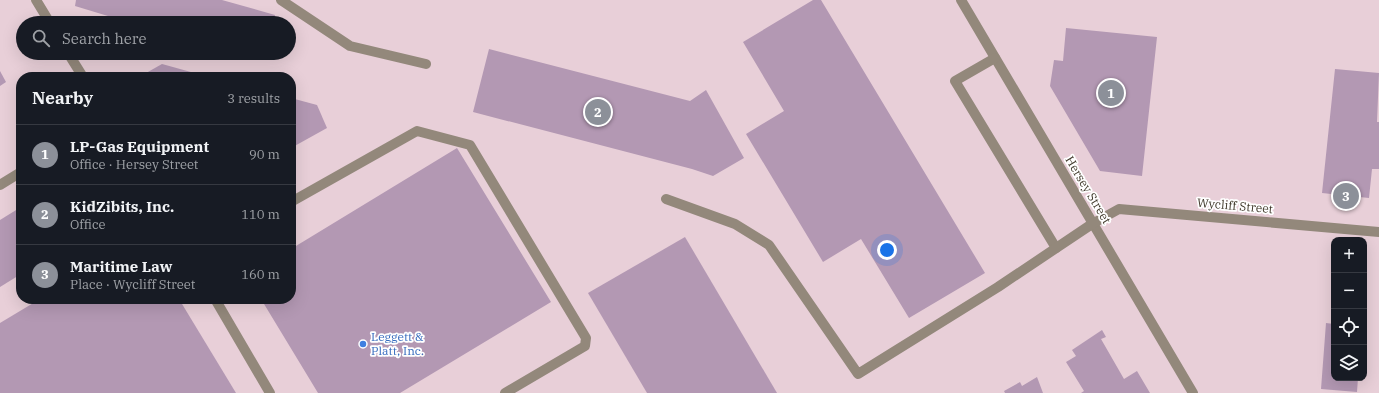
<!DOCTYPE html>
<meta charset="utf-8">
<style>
:root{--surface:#171b24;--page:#20242c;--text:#f1f3f6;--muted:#9ea1a6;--line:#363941;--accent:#8c9099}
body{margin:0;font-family:"IBM Plex Serif",serif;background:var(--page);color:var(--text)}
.controls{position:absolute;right:12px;bottom:12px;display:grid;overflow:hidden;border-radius:8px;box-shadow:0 4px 16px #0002}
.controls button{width:36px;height:36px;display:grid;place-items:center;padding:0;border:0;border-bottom:1px solid var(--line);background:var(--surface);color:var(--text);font:20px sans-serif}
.you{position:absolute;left:887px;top:250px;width:14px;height:14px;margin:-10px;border:3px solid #fff;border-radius:50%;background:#1a73e8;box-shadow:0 0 0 6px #1a73e833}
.badge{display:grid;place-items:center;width:26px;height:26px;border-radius:50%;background:var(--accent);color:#fff;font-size:13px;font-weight:700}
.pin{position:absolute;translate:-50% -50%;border:2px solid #fff;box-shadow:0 1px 4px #0006}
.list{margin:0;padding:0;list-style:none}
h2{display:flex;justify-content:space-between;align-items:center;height:52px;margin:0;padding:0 16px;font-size:17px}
h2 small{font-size:13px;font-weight:400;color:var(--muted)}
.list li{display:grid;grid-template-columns:26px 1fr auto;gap:12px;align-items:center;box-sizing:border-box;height:60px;padding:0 16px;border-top:1px solid var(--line)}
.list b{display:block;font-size:15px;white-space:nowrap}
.list p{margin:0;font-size:13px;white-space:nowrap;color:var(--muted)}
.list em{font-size:13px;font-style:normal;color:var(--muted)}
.icon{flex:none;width:22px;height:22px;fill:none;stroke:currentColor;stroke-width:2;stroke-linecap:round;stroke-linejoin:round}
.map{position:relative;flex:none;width:1379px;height:393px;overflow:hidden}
.search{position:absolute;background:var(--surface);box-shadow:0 4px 16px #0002;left:16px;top:16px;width:280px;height:44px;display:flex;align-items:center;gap:10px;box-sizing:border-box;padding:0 14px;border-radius:22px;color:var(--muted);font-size:15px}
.panel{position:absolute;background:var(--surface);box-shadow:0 4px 16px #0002;left:16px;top:72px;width:280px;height:232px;border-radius:16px}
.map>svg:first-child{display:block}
.industrial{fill:#e8cfd8;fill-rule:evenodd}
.building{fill:#b398b3}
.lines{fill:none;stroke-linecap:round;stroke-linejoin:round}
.minor{stroke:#93887b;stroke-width:10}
.shop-dot{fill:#3f7fe0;stroke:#fff;stroke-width:1.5}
.labels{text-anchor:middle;stroke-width:3.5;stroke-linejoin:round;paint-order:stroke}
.street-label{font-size:12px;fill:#413a2c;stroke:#fff}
.shop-label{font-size:12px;fill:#366cbe;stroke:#fff;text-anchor:start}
</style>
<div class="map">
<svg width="1379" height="393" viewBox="0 0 1379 393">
<rect width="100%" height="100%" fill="#f2debc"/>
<!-- industrial -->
<path class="industrial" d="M 0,0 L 1379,0 L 1379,393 L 0,393 ZM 23,23 L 289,23 L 289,53 L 23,53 ZM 21,77 L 291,77 L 291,299 L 21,299 ZM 1334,240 L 1364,240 L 1364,378 L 1334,378 Z"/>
<!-- building -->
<g class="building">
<polygon points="76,0 222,0 275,15 273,23 131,23 75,6"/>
<polygon points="813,0 821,0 985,273 909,318 861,239 823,262 746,134 784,111 743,42"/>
<polygon points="1066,28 1157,37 1142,176 1100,171 1050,86 1054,60 1063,61"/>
<polygon points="489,49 690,101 706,90 744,158 713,176 692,169 473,112"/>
<polygon points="241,53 264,53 263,59"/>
<polygon points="162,64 209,77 139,77"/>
<polygon points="1335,69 1379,73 1377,122 1379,122 1379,169 1372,169 1369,198 1322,193"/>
<polygon points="0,71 6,82 0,86"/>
<polygon points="291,98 317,105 327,128 291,148"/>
<polygon points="457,148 551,302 400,393 318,393 261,299 291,299 291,249"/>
<polygon points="21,207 21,274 0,287 0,220"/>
<polygon points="685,237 777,393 647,393 588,293"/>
<polygon points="40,299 179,299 236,393 0,393 0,323"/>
<polygon points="1326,323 1334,324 1334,378 1358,378 1357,392 1321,389"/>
<polygon points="1102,330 1106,337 1101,339 1124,379 1137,371 1150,393 1081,393 1084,391 1066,362 1076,356 1072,350"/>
<polygon points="1037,377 1043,393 1005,393 1004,391 1020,382 1022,386"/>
</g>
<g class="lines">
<!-- minor -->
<g class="minor">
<polyline points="36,0 50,23"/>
<polyline points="281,0 350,46 426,64"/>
<polyline points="961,0 1193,393"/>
<polyline points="68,53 83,77"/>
<polyline points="995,58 955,81 1056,248"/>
<polyline points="0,185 21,172"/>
<polyline points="666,199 735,224 769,245 858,374 998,287 1092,224 1119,209 1379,232"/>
<polyline points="291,202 417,131 470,145 586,338 585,346 505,393"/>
<polyline points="215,299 270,393"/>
</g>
</g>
<!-- markers -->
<circle class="shop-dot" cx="363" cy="344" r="4"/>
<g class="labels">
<!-- street labels -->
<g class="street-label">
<text transform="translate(1088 190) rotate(59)" y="4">Hersey Street</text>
<text transform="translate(1235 206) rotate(5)" y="4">Wycliff Street</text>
</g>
<!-- shop labels -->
<g class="shop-label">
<text x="371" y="341">Leggett &amp;<tspan x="371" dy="14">Platt, Inc.</tspan></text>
</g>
</g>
</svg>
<div class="controls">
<button>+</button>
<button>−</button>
<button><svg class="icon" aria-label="locate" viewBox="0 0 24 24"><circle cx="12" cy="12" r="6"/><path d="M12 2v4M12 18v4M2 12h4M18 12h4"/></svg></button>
<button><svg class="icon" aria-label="layers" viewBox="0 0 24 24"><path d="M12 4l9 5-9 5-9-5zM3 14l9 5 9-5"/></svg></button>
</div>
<div class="you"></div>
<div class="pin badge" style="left:1111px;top:93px">1</div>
<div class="pin badge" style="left:598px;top:112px">2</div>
<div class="pin badge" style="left:1346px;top:196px">3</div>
<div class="search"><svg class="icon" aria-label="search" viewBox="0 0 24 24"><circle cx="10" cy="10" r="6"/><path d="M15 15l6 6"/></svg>Search here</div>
<section class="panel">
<h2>Nearby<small>3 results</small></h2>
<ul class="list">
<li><span class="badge">1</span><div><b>LP-Gas Equipment</b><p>Office · Hersey Street</p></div><em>90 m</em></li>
<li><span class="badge">2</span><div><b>KidZibits, Inc.</b><p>Office</p></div><em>110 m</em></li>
<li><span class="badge">3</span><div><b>Maritime Law</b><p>Place · Wycliff Street</p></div><em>160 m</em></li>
</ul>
</section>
</div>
